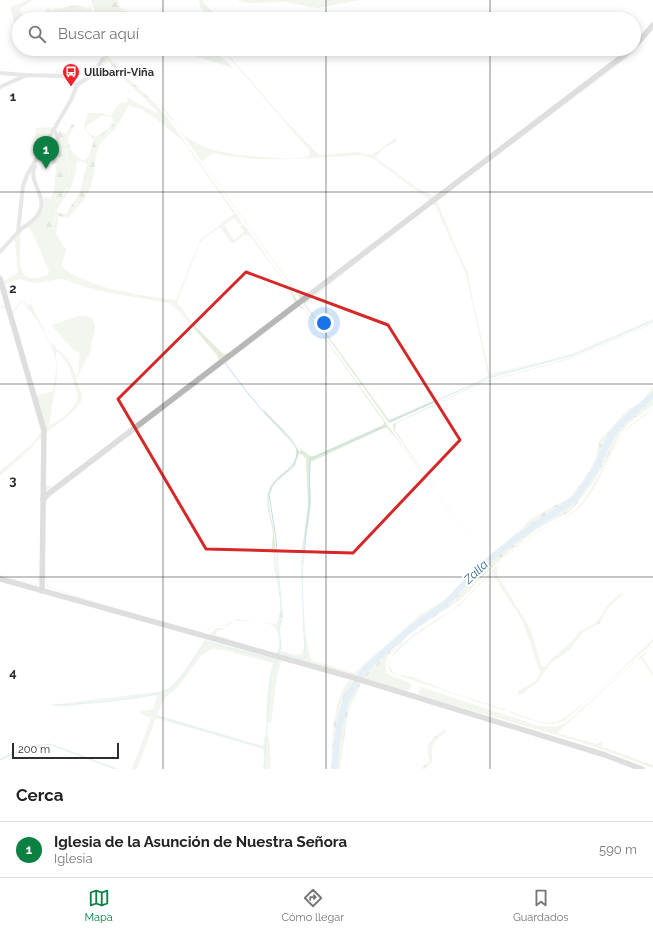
<!DOCTYPE html>
<html lang="es">
<meta charset="utf-8">
<style>
:root{--surface:#fff;--page:#f2f2f2;--text:#222;--muted:#767676;--line:#e0e0e0;--accent:#0b8043}
body{margin:0;font-family:Raleway,sans-serif;background:var(--page);color:var(--text)}
.scale{position:absolute;left:12px;bottom:10px;width:107px;box-sizing:border-box;padding-left:4px;border:2px solid #2d2d2d;border-top:0;font-size:11px;line-height:14px;white-space:nowrap;color:#2d2d2d;-webkit-text-stroke:3px #fff;paint-order:stroke}
.you{position:absolute;left:324px;top:323px;width:14px;height:14px;margin:-10px;border:3px solid #fff;border-radius:50%;background:#1a73e8;box-shadow:0 0 0 6px #1a73e833}
.badge{display:grid;place-items:center;width:26px;height:26px;border-radius:50%;background:var(--accent);color:#fff;font-size:13px;font-weight:700}
.pin{position:absolute;translate:-50% -33px;filter:drop-shadow(0 1px 2px #0008)}
.pin::after{content:'';position:absolute;top:21px;width:14px;height:12px;background:inherit;clip-path:polygon(0 0,100% 0,50% 100%)}
.list{margin:0;padding:0;list-style:none}
h2{display:flex;justify-content:space-between;align-items:center;height:52px;margin:0;padding:0 16px;font-size:17px}
h2 small{font-size:13px;font-weight:400;color:var(--muted)}
.list li{display:grid;grid-template-columns:26px 1fr auto;gap:12px;align-items:center;box-sizing:border-box;height:56px;padding:0 16px;border-top:1px solid var(--line)}
.list b{display:block;font-size:15px;white-space:nowrap}
.list p{margin:0;font-size:13px;white-space:nowrap;color:var(--muted)}
.list em{font-size:13px;font-style:normal;color:var(--muted)}
.icon{flex:none;width:22px;height:22px;fill:none;stroke:currentColor;stroke-width:2;stroke-linecap:round;stroke-linejoin:round}
.map{position:relative;flex:none;width:653px;height:769px;overflow:hidden}
.search{position:absolute;background:var(--surface);box-shadow:0 2px 10px #0003;left:12px;right:12px;top:12px;height:44px;display:flex;align-items:center;gap:10px;box-sizing:border-box;padding:0 14px;border-radius:22px;color:var(--muted);font-size:15px}
.sheet{height:108px;background:var(--surface)}
nav{display:flex;justify-content:space-around;align-items:center;box-sizing:border-box;height:56px;border-top:1px solid var(--line);background:var(--surface);font-size:11px;color:var(--muted)}
nav a{display:grid;justify-items:center;gap:2px}
nav .on{color:var(--accent)}
.map>svg:first-child{display:block}
.grass{fill:#e2ecd9;fill-rule:evenodd}
.forest{fill:url(#forest-firs)}
.lines{fill:none;stroke-linecap:round;stroke-linejoin:round}
.stream{stroke:#c4dbed;stroke-width:1}
.river{stroke:#c4dbed;stroke-width:6}
.street{stroke:#cacaca;stroke-width:4}
.secondary{stroke:#b7b7b7;stroke-width:5.5}
.marked{fill:none;stroke:#d62828;stroke-width:3;stroke-linejoin:round}
.grid{fill:none;stroke:#2d2d2d;stroke-width:1;stroke-opacity:0.55}
.labels{text-anchor:middle;stroke-width:4;stroke-linejoin:round;paint-order:stroke}
.poi-label{font-size:11px;font-weight:bold;fill:#2d2d2d;stroke:#fff;text-anchor:start}
.water-label{font-size:12px;font-style:italic;fill:#366c94;stroke:#fff}
.grid-label{font-size:13px;text-anchor:middle;font-weight:bold;fill:#2d2d2d;stroke:#fff;stroke-width:4;stroke-linejoin:round;paint-order:stroke}
</style>
<div class="map">
<svg width="653" height="769" viewBox="0 0 653 769">
<defs>
<pattern id="forest-firs" width="22" height="20" patternUnits="userSpaceOnUse"><rect width="22" height="20" fill="#e2ecd9"/><path d="M5 1l3.5 6h-7zM16 11l3.5 6h-7z" fill="#c2cbbb"/></pattern>
</defs>
<rect width="100%" height="100%" fill="#fff"/>
<!-- grass -->
<g class="grass">
<polygon points="28,0 33,0 20,9 23,19 19,19 19,28 16,28 10,7"/>
<polygon points="88,0 95,19 72,19 71,11 78,8 77,5 88,9 90,7"/>
<polygon points="91,0 106,0 108,5 107,8 98,8 99,19 97,19"/>
<polygon points="199,0 203,0 209,9 227,19 210,19 200,7"/>
<polygon points="236,0 360,0 318,8 284,2 248,3"/>
<path d="M 653,27 L 653,30 L 627,58 L 437,201 L 460,257 L 468,272 L 473,302 L 490,374 L 569,355 L 653,319 L 653,322 L 575,355 L 487,379 L 389,423 L 303,303 L 304,301 L 627,55 ZM 430,205 L 435,205 L 466,274 L 488,375 L 483,379 L 389,420 L 305,304 Z"/>
<path d="M 109,49 L 142,51 L 147,49 L 159,49 L 144,54 L 116,52 L 112,55 C 115,67 156,99 167,112 C 175,121 180,134 191,140 C 199,145 209,149 219,151 C 234,155 300,163 310,155 L 309,150 L 225,53 L 216,49 L 221,49 L 226,52 L 284,119 L 319,155 L 356,152 L 372,155 L 395,138 L 397,141 L 384,148 L 375,157 L 418,189 L 432,195 L 438,193 L 625,52 L 631,49 L 301,300 L 175,124 L 155,100 L 117,66 ZM 213,153 C 262,164 308,158 357,155 L 373,158 L 429,200 L 306,295 L 298,294 L 202,161 Z"/>
<path d="M 173,49 C 194,49 219,49 233,68 Z"/>
<path d="M 127,97 L 156,113 L 157,111 L 150,104 L 155,103 L 167,117 L 242,222 L 239,225 L 234,218 L 224,225 L 234,240 L 244,232 L 240,226 L 244,224 L 298,301 L 47,491 L 45,490 L 45,440 L 11,313 L 21,301 L 9,293 L 6,294 L 0,276 L 0,273 L 4,281 L 18,273 L 15,241 L 13,240 L 20,231 C 23,251 9,289 48,275 L 49,271 L 31,230 L 26,226 L 41,211 L 44,197 L 50,199 L 53,204 L 45,222 L 46,228 L 54,225 L 56,211 L 59,213 L 56,234 L 66,250 L 62,265 C 77,287 150,297 176,300 L 200,240 L 234,214 L 183,141 L 155,118 L 142,110 L 129,105 L 115,129 L 101,142 L 98,139 L 109,131 L 114,123 L 112,117 L 102,116 L 86,126 L 86,131 L 95,137 L 94,139 C 81,129 84,128 88,113 L 102,113 L 110,116 L 121,102 L 126,103 L 128,101 ZM 220,227 L 232,244 L 246,234 L 250,236 L 289,289 L 295,302 L 229,353 L 223,354 L 197,328 L 177,303 L 200,242 ZM 20,279 L 34,283 L 62,279 L 95,290 L 168,303 L 177,309 L 217,355 L 219,360 L 54,487 L 45,485 L 46,433 C 55,426 79,409 82,399 C 83,394 78,385 76,380 L 90,353 L 95,326 L 93,322 L 93,319 C 78,310 67,323 51,325 L 74,350 L 80,353 L 78,372 L 76,375 L 68,359 L 50,342 L 31,304 L 28,305 C 21,299 7,294 5,284 ZM 22,302 C 34,313 54,345 56,362 C 57,371 54,381 53,391 L 36,396 L 13,316 L 13,313 ZM 58,352 L 68,364 L 78,397 C 76,407 60,423 49,425 L 57,376 L 56,353 Z"/>
<polygon points="53,127 53,129 40,151 43,140 40,139 38,141 34,139 36,128"/>
<path d="M 65,148 L 70,148 L 74,154 L 87,164 L 80,161 L 77,162 C 75,178 72,188 63,200 C 63,193 66,192 69,186 C 72,178 67,156 65,148 Z"/>
<polygon points="6,304 42,431 41,578 36,585 0,577 0,575 33,584 37,583 40,572 42,438 38,439 30,449 0,476 0,471 32,444 41,432 5,308 0,307"/>
<path d="M 298,305 L 303,307 L 484,560 L 396,438 L 387,428 L 384,428 L 311,462 C 307,477 312,490 311,504 C 310,519 306,533 304,547 C 301,584 302,624 311,660 L 354,673 L 421,614 L 447,599 C 439,608 426,614 416,621 C 395,637 375,657 357,677 L 213,637 L 210,633 L 215,629 L 222,628 L 224,629 L 216,632 L 216,635 L 275,653 L 277,652 C 280,645 280,631 273,626 C 267,621 242,620 233,621 L 228,626 L 214,626 L 203,634 L 82,599 L 47,587 L 44,570 L 44,502 L 50,494 ZM 298,307 L 304,309 L 384,422 L 383,425 L 314,456 L 310,456 L 300,448 L 301,451 L 299,451 L 282,429 L 264,410 L 263,412 L 295,446 C 302,468 275,472 269,490 C 264,505 271,518 273,533 C 273,537 272,541 272,545 C 271,548 273,553 274,557 L 276,556 C 275,548 275,541 274,534 C 273,519 264,502 272,488 C 280,473 292,474 299,454 L 303,455 L 306,459 L 308,505 L 301,558 L 304,647 L 302,654 L 294,655 L 282,651 L 280,628 L 276,624 L 237,619 L 225,625 L 211,627 L 204,633 L 108,606 L 49,587 C 43,574 43,513 47,499 Z"/>
<polygon points="653,323 653,324 573,358 483,383 396,423 395,431 485,559 394,431 393,424 479,383 576,356"/>
<path d="M 653,408 C 646,418 631,423 623,434 C 606,457 599,490 577,510 C 568,517 557,521 548,526 C 533,534 508,554 497,566 L 497,574 L 530,628 L 542,667 L 545,667 C 554,653 569,648 579,632 L 582,633 L 569,651 L 551,663 L 536,684 L 518,696 L 518,691 L 536,681 L 540,672 L 523,622 L 492,573 L 460,605 L 412,638 L 391,657 L 389,664 L 392,671 L 396,674 L 412,677 L 456,694 L 505,709 L 505,711 L 391,673 C 375,650 443,618 458,605 C 473,592 486,576 500,562 C 511,552 523,541 535,533 C 549,523 567,519 579,506 C 597,485 605,458 621,436 C 630,423 642,417 653,408 Z"/>
<path d="M 653,639 L 653,642 L 648,647 L 563,722 C 545,728 526,718 508,712 L 510,711 C 524,716 540,725 555,722 C 572,719 637,654 653,639 Z"/>
<path d="M 205,640 L 284,661 L 281,662 C 274,682 275,702 271,723 L 266,721 C 266,704 268,680 273,663 L 223,650 L 211,649 L 201,656 L 178,687 L 164,699 L 157,715 L 263,746 L 265,735 L 269,738 L 271,761 L 270,769 L 263,769 L 265,760 L 263,749 L 156,718 L 137,769 L 132,769 L 151,718 L 140,714 L 141,711 L 153,709 L 157,695 L 62,707 L 51,705 L 163,691 C 180,684 194,655 205,640 Z"/>
<polygon points="653,645 642,657 653,673 653,676 641,659 638,659 557,733 596,744 603,741 601,746 653,765 653,768 581,742 439,701 420,695 418,693 421,687 539,726 556,727 568,721"/>
<path d="M 388,655 C 378,680 397,675 410,683 L 412,687 L 407,691 L 364,679 Z"/>
<polygon points="37,744 52,744 119,769 113,769 50,745 38,746 20,751 0,761 0,758 13,752"/>
</g>
<!-- forest -->
<g class="forest">
<path d="M 106,0 L 118,0 C 119,12 129,12 139,13 L 137,16 L 120,13 L 117,19 L 111,19 L 111,16 L 107,13 L 98,16 L 98,8 L 107,7 L 108,5 Z"/>
<polygon points="77,5 78,8 71,11 72,19 63,19 56,16 40,19 48,7 50,10"/>
<polygon points="105,55 108,55 118,69 155,103 150,104 122,77 108,61 105,64 103,62"/>
<path d="M 113,121 L 114,126 L 98,139 L 101,142 C 93,156 96,173 90,188 C 85,199 77,209 68,218 L 59,216 L 59,213 L 66,214 L 80,192 L 87,164 L 83,160 L 88,158 L 95,137 L 108,129 Z"/>
<polygon points="72,124 75,125 68,138 70,148 65,148 70,178 69,186 63,193 63,200 56,211 52,229 46,228 45,222 53,204 50,199 54,191 59,131 65,134"/>
<polygon points="653,386 653,405 627,425 621,433 594,482 571,511 537,529 520,543 500,560 460,600 413,631 364,679 357,677 371,662 415,622 443,604 457,591 480,563 523,528 529,520 570,497 587,475 596,458 600,440 628,409 636,405 640,405"/>
<path d="M 276,556 L 283,616 L 280,628 L 276,624 C 288,605 272,578 274,557 Z"/>
<polygon points="622,592 622,595 608,608 600,623 582,633 579,632 597,622 608,605"/>
<path d="M 349,680 L 361,684 L 348,713 L 340,769 L 331,769 C 333,741 331,703 349,680 Z"/>
<path d="M 445,729 L 446,732 C 432,743 431,744 432,762 L 425,769 L 421,769 L 429,761 L 427,745 L 433,738 Z"/>
</g>
<g class="lines">
<!-- stream -->
<g class="stream">
<path d="M 225,363 C 237,379 249,395 262,410 C 274,423 292,435 298,452 L 294,466 L 273,484 L 269,494 L 276,539 L 282,616 L 279,629 L 281,645 L 279,652"/>
<polyline points="389,422 488,378 577,354 653,321"/>
<polyline points="215,644 276,661"/>
<polyline points="279,654 279,652 303,659 305,657 302,573 309,507 310,459 385,426"/>
<path d="M 53,705 C 72,705 158,699 171,688 C 185,676 194,657 206,642 L 211,643"/>
<polyline points="155,716 265,748"/>
<polyline points="0,760 26,748 50,744 116,769"/>
<polyline points="264,769 271,675 277,659"/>
</g>
<!-- river -->
<polyline class="river" points="334,769 339,727 346,699 365,669 408,631 446,603 479,568 515,539 576,498 595,470 607,443 619,425 653,395"/>
<!-- street -->
<g class="street">
<polyline points="0,73 25,75"/>
<polyline points="0,87 27,75 63,76 77,85"/>
<polyline points="54,162 58,137 54,130"/>
<path d="M 18,232 C 22,227 28,225 32,221 C 56,200 26,185 35,166"/>
<polyline points="0,252 18,232 23,186 27,175 71,100 77,85 92,75 103,59"/>
</g>
<!-- secondary -->
<g class="secondary">
<polyline points="634,47 653,25"/>
<polyline points="0,279 44,430 42,591"/>
<polyline points="43,500 48,494 632,49"/>
<polyline points="0,579 351,677 605,755 642,769"/>
</g>
</g>
<!-- marked area -->
<path d="M0 0H653V769H0ZM 246,272 L 388,325 L 460,440 L 353,553 L 206,549 L 118,399 Z" fill="#fff" fill-opacity=".55" fill-rule="evenodd"/>
<path class="marked" d="M 246,272 L 388,325 L 460,440 L 353,553 L 206,549 L 118,399 Z"/>
<!-- grid -->
<path class="grid" d="M 163,0 L 163,19M 326,0 L 326,19M 490,0 L 490,19M 163,49 L 163,769M 326,49 L 326,769M 490,49 L 490,769M 0,192 L 653,192M 0,384 L 653,384M 0,577 L 653,577"/>
<!-- icons -->
<defs>
<symbol id="bus-pin" viewBox="-11 -11 22 30"><path d="M0 17L-7.5 6A9.5 9.5 0 1 1 7.5 6Z" fill="#f0232a" stroke="#fff"/><path d="M-5-6H5V4H4V6H2V4H-2V6H-4V4H-5ZM-3.5-4V0h7V-4ZM-3.5 1.2v1.5H-2V1.2ZM2 1.2v1.5H3.5V1.2Z" fill="#fff"/></symbol>
</defs>
<g fill-rule="evenodd">
<use href="#bus-pin" x="61" y="62" width="20" height="27"/>
</g>
<g class="labels">
<!-- poi labels -->
<g class="poi-label">
<text x="84" y="76">Ullibarri-Viña</text>
</g>
<!-- water labels -->
<g class="water-label">
<text transform="translate(476 572) rotate(-44)" y="4">Zalla</text>
</g>
</g>
<g class="grid-label">
<text x="13" y="101">1</text>
<text x="13" y="293">2</text>
<text x="13" y="485">3</text>
<text x="13" y="677">4</text>
</g>
</svg>
<div class="scale">200 m</div>
<div class="you"></div>
<div class="pin badge" style="left:46px;top:169px">1</div>
<div class="search"><svg class="icon" aria-label="search" viewBox="0 0 24 24"><circle cx="10" cy="10" r="6"/><path d="M15 15l6 6"/></svg>Buscar aquí</div>
</div>
<section class="sheet">
<h2>Cerca<small></small></h2>
<ul class="list">
<li><span class="badge">1</span><div><b>Iglesia de la Asunción de Nuestra Señora</b><p>Iglesia</p></div><em>590 m</em></li>
</ul>
</section>
<nav>
<a class="on"><svg class="icon" aria-label="map" viewBox="0 0 24 24"><path d="M3 6l6-2 6 2 6-2v14l-6 2-6-2-6 2zM9 4v14M15 6v14"/></svg>Mapa</a>
<a><svg class="icon" aria-label="directions" viewBox="0 0 24 24"><path d="M12 3l9 9-9 9-9-9zM9 14v-3h6M13 9l2 2-2 2"/></svg>Cómo llegar</a>
<a><svg class="icon" aria-label="saved" viewBox="0 0 24 24"><path d="M7 4h10v16l-5-4-5 4z"/></svg>Guardados</a>
</nav>
